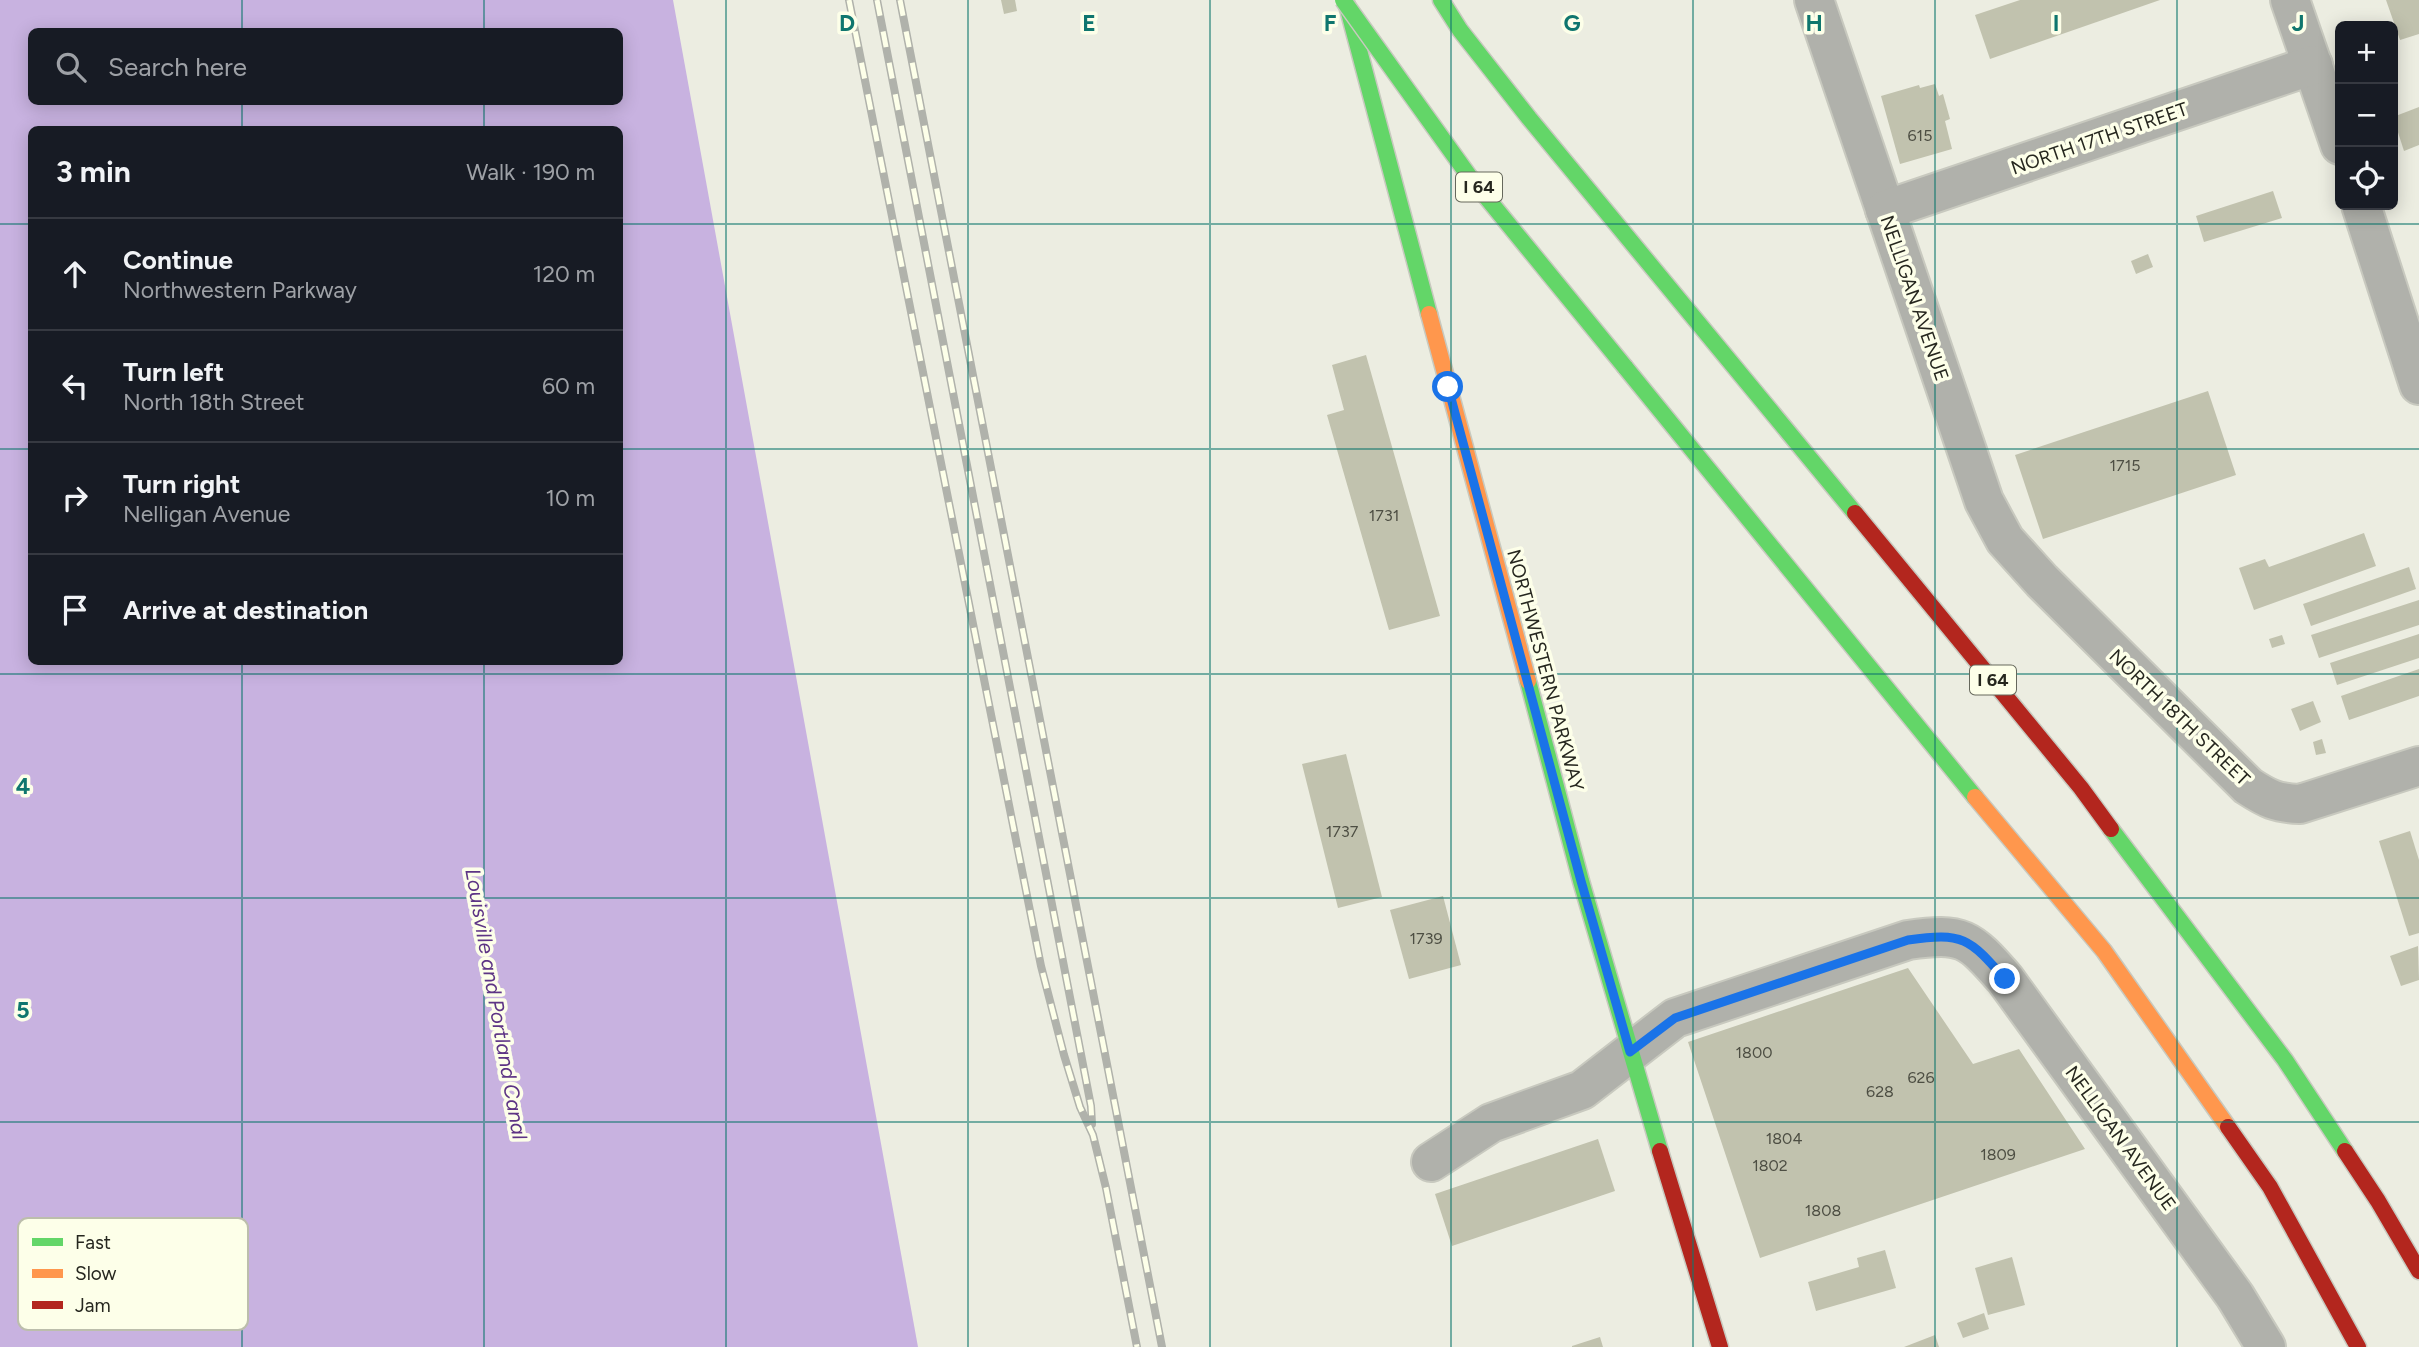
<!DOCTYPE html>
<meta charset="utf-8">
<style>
:root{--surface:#171b24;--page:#20242c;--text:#f1f3f6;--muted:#9ea1a6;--line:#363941}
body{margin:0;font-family:Figtree,sans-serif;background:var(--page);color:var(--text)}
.controls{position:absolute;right:21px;top:21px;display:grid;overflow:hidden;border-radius:10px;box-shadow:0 4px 18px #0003}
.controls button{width:63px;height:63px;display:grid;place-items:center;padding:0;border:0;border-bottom:2px solid var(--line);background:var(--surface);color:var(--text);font:35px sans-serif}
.stop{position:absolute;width:21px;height:21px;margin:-16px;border:5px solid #1a73e8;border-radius:50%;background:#fff}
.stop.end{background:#1a73e8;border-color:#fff;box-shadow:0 2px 7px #0008}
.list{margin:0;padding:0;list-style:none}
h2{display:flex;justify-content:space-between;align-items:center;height:91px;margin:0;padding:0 28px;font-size:30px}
h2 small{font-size:23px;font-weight:400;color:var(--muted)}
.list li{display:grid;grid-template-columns:46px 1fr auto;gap:21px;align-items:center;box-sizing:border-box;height:112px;padding:0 28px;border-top:2px solid var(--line)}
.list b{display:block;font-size:26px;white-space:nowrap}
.list p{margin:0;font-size:23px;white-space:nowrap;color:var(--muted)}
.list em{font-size:23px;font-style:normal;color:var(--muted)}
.icon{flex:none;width:38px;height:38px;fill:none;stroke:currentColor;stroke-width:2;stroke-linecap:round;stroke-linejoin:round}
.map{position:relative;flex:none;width:2419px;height:1347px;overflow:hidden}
.search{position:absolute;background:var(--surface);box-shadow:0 4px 18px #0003;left:28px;top:28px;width:595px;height:77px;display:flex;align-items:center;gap:18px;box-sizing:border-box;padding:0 24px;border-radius:10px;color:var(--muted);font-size:26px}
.panel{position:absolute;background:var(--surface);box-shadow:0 4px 18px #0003;left:28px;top:126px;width:595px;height:539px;border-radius:10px}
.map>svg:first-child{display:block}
.water{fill:#c8b2e0;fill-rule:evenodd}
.building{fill:#c1c2ae}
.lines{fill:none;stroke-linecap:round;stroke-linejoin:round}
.street-casing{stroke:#c8c9bf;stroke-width:42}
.fast-casing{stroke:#c8c9bf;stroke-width:19}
.slow-casing{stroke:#c8c9bf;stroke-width:19}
.jam-casing{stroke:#c8c9bf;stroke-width:19}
.street{stroke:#b0b1ab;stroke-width:38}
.fast{stroke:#63d668;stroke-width:16}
.slow{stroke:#ff974d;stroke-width:16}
.jam{stroke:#b3261e;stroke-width:16}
.rail-casing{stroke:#b0b2ab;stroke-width:8}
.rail{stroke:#fdffe9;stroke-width:5;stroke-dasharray:16;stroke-linecap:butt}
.fast-bridge-casing{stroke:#c8c9bf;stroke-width:19;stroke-linecap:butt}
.fast-bridge{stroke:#63d668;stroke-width:16}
.route{stroke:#1a73e8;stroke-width:9}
.grid{fill:none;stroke:#0f766e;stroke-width:2;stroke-opacity:0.55}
.labels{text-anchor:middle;stroke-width:7;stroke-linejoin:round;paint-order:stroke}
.number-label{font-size:16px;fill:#4d4e43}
.shield{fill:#fdffe9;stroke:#66685c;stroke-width:2}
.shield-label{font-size:18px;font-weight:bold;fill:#26271f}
.street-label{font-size:19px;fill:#26271f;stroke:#fdffe9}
.water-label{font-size:21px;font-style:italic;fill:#5d3485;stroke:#fdffe9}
.key{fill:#fdffe9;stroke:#bcbeac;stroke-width:2}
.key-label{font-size:19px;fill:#26271f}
.grid-label{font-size:23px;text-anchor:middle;font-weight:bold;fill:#0f766e;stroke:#fdffe9;stroke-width:7;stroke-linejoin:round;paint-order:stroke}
</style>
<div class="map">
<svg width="2419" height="1347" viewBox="0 0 2419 1347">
<rect width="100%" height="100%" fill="#ecede1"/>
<!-- water -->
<path class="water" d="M 0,0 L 673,0 L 918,1347 L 0,1347 ZM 32,32 L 620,32 L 620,102 L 32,102 ZM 32,130 L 620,130 L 620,662 L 32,662 Z"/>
<!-- building -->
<g class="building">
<polygon points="1001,0 1015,0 1017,11 1004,14"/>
<polygon points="2020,0 2160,0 1990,59 1975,15"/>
<polygon points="2386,0 2419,0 2419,34 2400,40"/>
<polygon points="1935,84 1939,96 1943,94 1950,119 1945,121 1952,149 1900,164 1881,96 1919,85 1920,88"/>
<polygon points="2419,107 2419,145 2404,151 2393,117"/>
<polygon points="2273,191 2282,218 2204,242 2196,216"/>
<polygon points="2148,254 2153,267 2136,274 2131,261"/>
<polygon points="1366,355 1440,616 1389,630 1327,415 1344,410 1332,365"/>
<polygon points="2208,391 2236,475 2043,539 2015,455"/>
<polygon points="2364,533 2376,566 2254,610 2239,568 2265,559 2269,567"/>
<polygon points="2409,567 2416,589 2311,626 2303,604"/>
<polygon points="2419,600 2419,625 2319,658 2311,635"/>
<polygon points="2419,634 2419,658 2337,685 2330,663"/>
<polygon points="2282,635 2285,644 2272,648 2269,639"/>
<polygon points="2419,669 2419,696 2349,720 2341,696"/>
<polygon points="2313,701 2321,722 2300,731 2291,709"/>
<polygon points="2322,739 2326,753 2316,755 2313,742"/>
<polygon points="1346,754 1382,897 1338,908 1302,764"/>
<polygon points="2410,831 2419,860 2419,933 2409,936 2379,841"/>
<polygon points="1443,896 1461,965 1409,979 1390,910"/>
<polygon points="2418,946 2419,980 2401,986 2390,956"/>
<polygon points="1908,968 1973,1064 2019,1049 2085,1149 1760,1258 1688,1042"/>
<polygon points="1598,1139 1615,1191 1452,1246 1435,1194"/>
<polygon points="1885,1250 1896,1288 1816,1311 1808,1282 1859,1267 1857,1258"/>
<polygon points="2012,1257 2025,1305 1988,1315 1975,1268"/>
<polygon points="1984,1313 1989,1329 1963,1338 1957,1323"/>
<polygon points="1935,1335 1939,1347 1904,1347"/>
<polygon points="1600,1337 1603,1347 1572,1347 1572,1346"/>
</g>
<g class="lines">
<defs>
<g id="street">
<path d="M 1814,0 L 1984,501 L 2005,540 L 2042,581 L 2248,786 C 2268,799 2276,803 2300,804 L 2419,766"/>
<polyline points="2290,0 2340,145"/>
<polyline points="2361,205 2419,385"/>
<polyline points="1885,210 2313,65"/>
<path d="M 1431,1162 L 1491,1123 L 1582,1090 L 1675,1018 L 1908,940 C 1963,932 1969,938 2005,979 L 2235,1296 L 2266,1347"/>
</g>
<g id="fast">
<polyline points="1441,0 1460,30 1529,118 1855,513"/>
<polyline points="1347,5 1429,314"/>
<polyline points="1625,367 1975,797"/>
<polyline points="1528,681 1581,881 1660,1151"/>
<polyline points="2111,829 2285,1060 2345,1151"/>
</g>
<g id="slow">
<polyline points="1429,314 1528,681"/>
<polyline points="1975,797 2104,951 2228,1127"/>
</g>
<g id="jam">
<polyline points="1855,513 2081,788 2111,829"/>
<polyline points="2228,1127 2270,1187 2358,1347"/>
<polyline points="1660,1151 1720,1347"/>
<polyline points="2345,1151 2378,1201 2419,1271"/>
</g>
</defs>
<!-- street casing -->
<use href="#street" class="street-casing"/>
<!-- fast casing -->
<use href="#fast" class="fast-casing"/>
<!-- slow casing -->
<use href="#slow" class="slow-casing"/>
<!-- jam casing -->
<use href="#jam" class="jam-casing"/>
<!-- street -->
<use href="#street" class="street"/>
<!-- fast -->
<use href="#fast" class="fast"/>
<!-- slow -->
<use href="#slow" class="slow"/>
<!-- jam -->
<use href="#jam" class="jam"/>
<defs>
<g id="rail">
<polyline points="849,0 1041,966 1064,1055 1080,1107 1093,1135 1106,1188 1137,1347"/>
<polyline points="877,0 1091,1106 1092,1124"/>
<polyline points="900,0 1162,1347"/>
</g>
</defs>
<!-- rail casing -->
<use href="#rail" class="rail-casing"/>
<!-- rail -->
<use href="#rail" class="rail"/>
<defs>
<polyline id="fast-bridge" points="1343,0 1469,176 1625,367"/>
</defs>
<!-- fast-bridge casing -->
<use href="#fast-bridge" class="fast-bridge-casing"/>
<!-- fast-bridge -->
<use href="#fast-bridge" class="fast-bridge"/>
</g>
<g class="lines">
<!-- route -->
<path class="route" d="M 1448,387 L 1581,881 L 1630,1052 L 1675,1018 L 1908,940 C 1963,932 1969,938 2005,979"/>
</g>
<!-- grid -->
<path class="grid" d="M 242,0 L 242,32M 484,0 L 484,32M 726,0 L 726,1347M 968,0 L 968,1347M 1210,0 L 1210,1347M 1451,0 L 1451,1347M 1693,0 L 1693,1347M 1935,0 L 1935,1347M 2177,0 L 2177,1347M 242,102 L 242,130M 484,102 L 484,130M 0,224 L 32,224M 620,224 L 2419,224M 0,449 L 32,449M 620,449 L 2419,449M 242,662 L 242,1347M 484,662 L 484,1347M 0,674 L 2419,674M 0,898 L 2419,898M 0,1122 L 2419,1122"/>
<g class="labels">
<!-- number labels -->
<g class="number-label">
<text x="1920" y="141">615</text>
<text x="2125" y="471">1715</text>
<text x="1384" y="521">1731</text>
<text x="1342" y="837">1737</text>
<text x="1426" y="944">1739</text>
<text x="1754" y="1058">1800</text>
<text x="1921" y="1083">626</text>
<text x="1880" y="1097">628</text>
<text x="1784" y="1144">1804</text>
<text x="1998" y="1160">1809</text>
<text x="1770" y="1171">1802</text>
<text x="1823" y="1216">1808</text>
</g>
<!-- shield labels -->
<g class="shield">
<rect x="1456" y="172.5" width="46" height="29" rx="5"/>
<rect x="1970" y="665.5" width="46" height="29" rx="5"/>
</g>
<g class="shield-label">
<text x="1479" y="193">I 64</text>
<text x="1993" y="686">I 64</text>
</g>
<!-- street labels -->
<g class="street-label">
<text transform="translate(2099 138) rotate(-19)" y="7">NORTH 17TH STREET</text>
<text transform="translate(1915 298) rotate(71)" y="7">NELLIGAN AVENUE</text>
<text transform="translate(1546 670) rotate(75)" y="7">NORTHWESTERN PARKWAY</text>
<text transform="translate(2180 717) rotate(44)" y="7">NORTH 18TH STREET</text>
<text transform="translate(2121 1138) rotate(54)" y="7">NELLIGAN AVENUE</text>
</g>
<!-- water labels -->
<g class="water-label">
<text transform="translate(496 1004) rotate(80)" y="7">Louisville and Portland Canal</text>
</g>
</g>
<!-- legend -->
<rect x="18" y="1218" width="230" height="112" rx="10" class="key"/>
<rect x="32" y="1238" width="31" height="8" fill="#63d668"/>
<rect x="32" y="1269" width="31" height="9" fill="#ff974d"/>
<rect x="32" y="1301" width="31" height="8" fill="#b3261e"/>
<g class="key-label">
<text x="75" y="1249">Fast</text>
<text x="75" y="1280">Slow</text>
<text x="75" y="1312">Jam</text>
</g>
<g class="grid-label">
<text x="847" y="31">D</text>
<text x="1089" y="31">E</text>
<text x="1330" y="31">F</text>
<text x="1572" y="31">G</text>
<text x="1814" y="31">H</text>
<text x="2056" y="31">I</text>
<text x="2298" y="31">J</text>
<text x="23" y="794">4</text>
<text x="23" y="1018">5</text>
</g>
</svg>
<div class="controls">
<button>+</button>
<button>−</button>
<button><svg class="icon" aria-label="locate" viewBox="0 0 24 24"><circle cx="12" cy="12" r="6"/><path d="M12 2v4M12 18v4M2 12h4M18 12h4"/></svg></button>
</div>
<div class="stop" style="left:1448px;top:387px"></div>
<div class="stop end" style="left:2005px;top:979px"></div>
<div class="search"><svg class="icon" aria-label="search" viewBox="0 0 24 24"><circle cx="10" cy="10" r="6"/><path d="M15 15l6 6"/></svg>Search here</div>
<section class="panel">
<h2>3 min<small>Walk · 190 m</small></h2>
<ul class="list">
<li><svg class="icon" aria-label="ahead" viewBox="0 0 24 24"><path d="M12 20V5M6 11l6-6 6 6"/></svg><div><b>Continue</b><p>Northwestern Parkway</p></div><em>120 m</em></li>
<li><svg class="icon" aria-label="left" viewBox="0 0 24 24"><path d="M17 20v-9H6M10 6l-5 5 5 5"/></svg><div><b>Turn left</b><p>North 18th Street</p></div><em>60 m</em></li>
<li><svg class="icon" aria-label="right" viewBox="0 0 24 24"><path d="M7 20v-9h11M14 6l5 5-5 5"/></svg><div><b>Turn right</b><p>Nelligan Avenue</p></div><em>10 m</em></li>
<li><svg class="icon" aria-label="arrive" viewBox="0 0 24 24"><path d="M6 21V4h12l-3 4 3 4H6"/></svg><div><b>Arrive at destination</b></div></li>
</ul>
</section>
</div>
